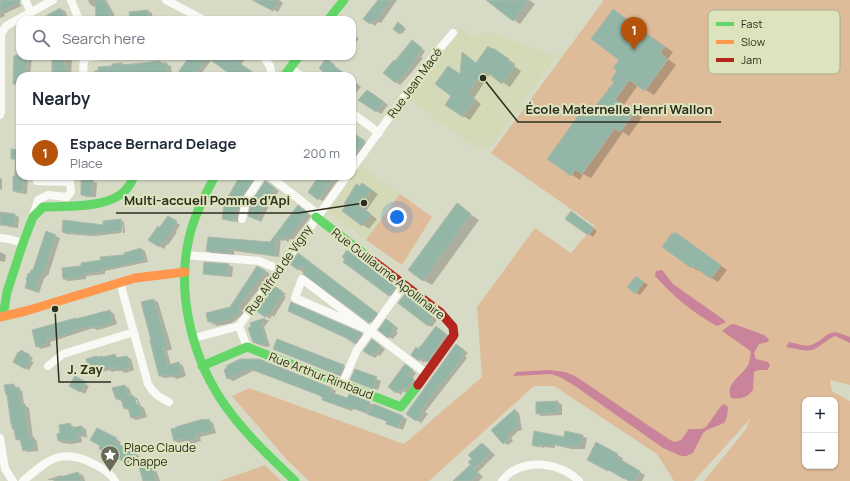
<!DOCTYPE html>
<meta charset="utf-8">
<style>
:root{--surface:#fff;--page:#f2f2f3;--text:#1f2937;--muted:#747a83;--line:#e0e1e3;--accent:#b45309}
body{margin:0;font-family:Manrope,sans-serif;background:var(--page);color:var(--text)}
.controls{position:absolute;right:12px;bottom:12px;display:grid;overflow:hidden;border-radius:8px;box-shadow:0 1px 3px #0004}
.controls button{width:36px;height:36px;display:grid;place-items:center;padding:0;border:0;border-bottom:1px solid var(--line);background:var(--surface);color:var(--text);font:20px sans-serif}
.you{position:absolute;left:397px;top:217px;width:14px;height:14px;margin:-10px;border:3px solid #fff;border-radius:50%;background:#1a73e8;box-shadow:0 0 0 6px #1a73e833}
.badge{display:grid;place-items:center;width:26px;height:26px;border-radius:50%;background:var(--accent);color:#fff;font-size:13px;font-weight:700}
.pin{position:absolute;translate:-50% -33px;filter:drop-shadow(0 1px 2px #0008)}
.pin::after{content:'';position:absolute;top:21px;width:14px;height:12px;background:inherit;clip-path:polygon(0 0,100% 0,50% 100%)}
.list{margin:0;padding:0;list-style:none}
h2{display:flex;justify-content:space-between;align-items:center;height:52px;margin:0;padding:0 16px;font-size:17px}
h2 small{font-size:13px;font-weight:400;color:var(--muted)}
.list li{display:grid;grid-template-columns:26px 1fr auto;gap:12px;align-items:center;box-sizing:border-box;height:56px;padding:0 16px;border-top:1px solid var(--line)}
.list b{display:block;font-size:15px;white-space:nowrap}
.list p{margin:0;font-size:13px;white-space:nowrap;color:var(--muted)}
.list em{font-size:13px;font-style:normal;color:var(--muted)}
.icon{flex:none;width:22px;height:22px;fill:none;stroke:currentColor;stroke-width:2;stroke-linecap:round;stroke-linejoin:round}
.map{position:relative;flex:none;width:850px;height:481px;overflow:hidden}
.search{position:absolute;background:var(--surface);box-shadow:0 1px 3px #0004;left:16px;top:16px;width:340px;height:44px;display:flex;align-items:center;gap:10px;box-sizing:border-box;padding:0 14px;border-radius:12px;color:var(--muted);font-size:15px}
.panel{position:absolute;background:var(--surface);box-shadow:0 1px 3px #0004;left:16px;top:72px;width:340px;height:108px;border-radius:12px}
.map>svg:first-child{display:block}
.built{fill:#d4dab7}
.green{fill:#dfbc99;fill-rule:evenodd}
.water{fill:#c9839b}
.shadow{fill:#0003;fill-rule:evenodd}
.building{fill:#93b6a6;stroke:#adb7ac}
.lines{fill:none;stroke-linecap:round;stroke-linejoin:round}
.street{stroke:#f9faf6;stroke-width:8}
.fast{stroke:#63d668;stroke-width:9}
.slow{stroke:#ff974d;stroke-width:9}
.jam{stroke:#b3261e;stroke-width:9}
.labels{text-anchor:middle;stroke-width:4;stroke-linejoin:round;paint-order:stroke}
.street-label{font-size:12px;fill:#2c2f1f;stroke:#dde4bd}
.poi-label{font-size:12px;fill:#2c2f1f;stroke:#dde4bd;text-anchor:start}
.key{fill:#dde4bd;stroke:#a8ae8e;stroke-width:1}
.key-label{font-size:11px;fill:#2c2f1f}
.leader{fill:none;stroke:#2c2f1f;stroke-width:1.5}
.callout-dot{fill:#2c2f1f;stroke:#dde4bd;stroke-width:1.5}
.callout-label{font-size:13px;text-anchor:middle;font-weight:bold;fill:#2c2f1f;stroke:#dde4bd;stroke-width:4;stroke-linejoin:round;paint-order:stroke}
</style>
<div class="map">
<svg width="850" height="481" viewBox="0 0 850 481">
<rect width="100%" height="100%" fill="#d7dbc6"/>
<!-- built -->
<g class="built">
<polygon points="461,28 471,37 489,32 556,56 491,147 479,150 410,100"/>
<polygon points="361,165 400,194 366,240 328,211"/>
</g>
<!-- green -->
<g class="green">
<path d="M 604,0 L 850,0 L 850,385 L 830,380 L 832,391 L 850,401 L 850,481 L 704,481 L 746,429 L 750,419 L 694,481 L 674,481 L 657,454 L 554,386 L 534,386 L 429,481 L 309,481 L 287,460 L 232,396 L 249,388 L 404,444 L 482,377 L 477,307 L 535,228 L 571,253 L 587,234 L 588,235 L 595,226 L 491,153 ZM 805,400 L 835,400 L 835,466 L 805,466 Z"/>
<polygon points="400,194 432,217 402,265 366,240"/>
<polygon points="265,465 281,481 220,481"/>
</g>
<!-- water -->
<g class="water">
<path d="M 662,270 L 673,284 L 720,317 L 726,322 L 717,326 C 693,313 673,296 655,276 L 656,271 Z"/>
<path d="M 734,324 L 764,335 L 769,339 L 768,342 L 759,344 L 754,353 L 756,359 L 768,362 L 770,366 L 767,370 L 758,370 L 754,372 L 753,390 C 748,397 740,400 731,398 C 725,383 742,376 748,365 C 750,362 750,356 751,352 L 749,350 L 722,331 L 730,325 Z"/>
<path d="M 836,332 L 850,337 L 850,343 L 835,336 C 827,339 819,348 812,350 C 804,352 794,348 786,347 L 789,342 C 795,343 805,347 811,345 C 822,342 824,333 836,332 Z"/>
<polygon points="549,370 565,372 575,376 670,440 675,442 681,440 689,429 702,429 706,427 721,406 725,404 728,407 727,417 724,423 707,430 703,433 693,453 686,456 681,456 663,448 575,386 560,377 551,374 513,376 516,372"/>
</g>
<!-- shadow -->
<g class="shadow">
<polygon points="0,0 18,0 21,6 4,14 5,16 0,18"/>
<polygon points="88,0 106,0 114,14 115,20 97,20 96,6 94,7 90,4"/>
<polygon points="254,0 279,0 283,3 278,12"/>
<polygon points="379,0 397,0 381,23 378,22 375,26 364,18"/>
<polygon points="486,0 529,0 535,4 520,24"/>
<polygon points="60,9 65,11 69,20 49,20"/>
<polygon points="614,10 673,52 668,59 676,65 654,95 638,85 623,106 642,117 629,136 623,132 591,178 583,174 580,180 549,159 588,118 615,82 621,60"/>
<polygon points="148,11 152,13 153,20 131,20"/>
<polygon points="398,23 406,29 402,34 394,29"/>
<polygon points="18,32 20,32 20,56 32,56 30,76 20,76 20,130 17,129 17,111 16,111 17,85 14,83 15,55 17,55"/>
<polygon points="352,33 359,39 352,46"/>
<polygon points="416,44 425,51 421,57 423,58 411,73 400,85 396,82 396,62"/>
<polygon points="494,49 515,64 514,66 521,71 510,87 490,74 474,98 481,104 470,120 463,116 453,95 468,58 477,63"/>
<polygon points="53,56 72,56 71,76 53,76"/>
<polygon points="191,56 239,56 244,60 241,65 257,76 235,76 212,59 201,74 199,73 197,76 187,76"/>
<polygon points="160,62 171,66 172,76 95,76 94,71 122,64 125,65"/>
<polygon points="352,79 361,87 354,95 352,94"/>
<polygon points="372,93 388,105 381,114 359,100"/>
<polygon points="358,137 368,144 352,166 352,138"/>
<polygon points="20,151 20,176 28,176 27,194 18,193 14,191 15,160 12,158"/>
<polygon points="147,176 182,176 182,179 155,179"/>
<polygon points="240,176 258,176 240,211 239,222 228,221 224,218"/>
<polygon points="321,176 345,176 340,183 337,181 323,201 319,199"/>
<polygon points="0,178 2,179 2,190 0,189"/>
<polygon points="92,181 97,183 96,197 86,197 82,195"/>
<polygon points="363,184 378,194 366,211 377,219 369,229 343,211"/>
<polygon points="270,185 279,191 272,200 261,222 249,215"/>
<polygon points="457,205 479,220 432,285 423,280"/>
<polygon points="302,209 311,216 293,240 290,239 288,242 281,238 279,257 234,251 234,255 212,253 207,251 270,243"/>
<polygon points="0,213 15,215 19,217 18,228 9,227 0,224"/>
<polygon points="575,215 597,231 593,237 567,219"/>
<polygon points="168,217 180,225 176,231 177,232 168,245 167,244 164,249 150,240"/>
<polygon points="120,220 122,221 120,221 121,233 94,236 66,234 63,232 104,226"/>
<polygon points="122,221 124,222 125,233 123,233"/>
<polygon points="55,236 60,238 48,276 47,275 44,279 39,293 30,290 26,287 30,275"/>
<polygon points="682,237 727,270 718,282 699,270 698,271 692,267"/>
<polygon points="141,249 145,251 148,262 105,271 105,274 86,276 86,279 68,281 64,279 82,267 125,255"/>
<polygon points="348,251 399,290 394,298 345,262"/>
<polygon points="0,252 6,255 5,262 0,261"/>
<polygon points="299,254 381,316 374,325 292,264"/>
<polygon points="228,265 233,267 232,277 208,275 204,273"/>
<polygon points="260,268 270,274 242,311 245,313 232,323 217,326 209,321 231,308"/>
<polygon points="640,280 648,285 640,295 636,293"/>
<polygon points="275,287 286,294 284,296 286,297 274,317 272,315 270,319 258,311"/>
<polygon points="409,297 437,320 432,327 428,325"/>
<polygon points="154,300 158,302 172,349 167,351 171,365 179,363 183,366 186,376 177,379 173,377 164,378 160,376"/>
<polygon points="292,303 362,334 366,336 359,346"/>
<polygon points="110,311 114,314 117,324 102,329 97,330 93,328 50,342 51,346 41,349 37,346 75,319 78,320"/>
<path d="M 265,319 L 269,321 L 264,327 L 270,346 L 266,347 L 258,344 L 251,323 ZM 261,322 L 263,322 L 259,329 Z"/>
<polygon points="391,323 398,328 396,332 398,333 393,339 389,337"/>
<polygon points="441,330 450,337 432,364 426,360 424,363 420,360 418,350"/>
<polygon points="277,341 344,366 348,368 344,377 278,351 274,349"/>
<polygon points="376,343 385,349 380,356 378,355 375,358 371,356"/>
<polygon points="457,345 468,353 465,356 467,358 425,412 428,414 421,423 407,413"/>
<polygon points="21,351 33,358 31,361 34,362 29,370 14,362"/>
<polygon points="114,355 119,358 127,357 131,359 134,370 125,373 120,370 112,372 109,370 95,374 91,371"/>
<polygon points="240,360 331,388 336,391 334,395 348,400 369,403 403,417 407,419 403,430 392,426 388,422 358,410 353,409 352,411 328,402 323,397 255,370 233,381 228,378"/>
<polygon points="409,368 416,373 412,379 417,382 406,393 403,391 401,395 389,386"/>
<polygon points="355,370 381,381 378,390 355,382"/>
<polygon points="75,378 89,386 85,394 71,386"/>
<polygon points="14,385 22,391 24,405 29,408 33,438 37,441 38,451 28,452 24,450 22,442 17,439"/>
<path d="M 125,386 L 129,388 L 132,396 L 137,398 L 141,406 L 144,408 L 147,417 L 136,420 L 132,418 L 129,411 L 125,408 L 123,401 L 121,401 L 116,399 ZM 135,400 L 137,400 L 139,409 L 137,410 Z"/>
<polygon points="558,402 562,405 562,415 541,416 537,413"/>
<polygon points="515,410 519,413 522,430 518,431 511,438 513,441 508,445 504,443"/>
<polygon points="209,420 213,423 216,433 200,437 201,441 191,444 186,441 179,443 175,441"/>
<polygon points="70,424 74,427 74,428 82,427 86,429 87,438 81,435 82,442 72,444 62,443 59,441 61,434"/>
<polygon points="97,429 121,442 119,445 139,456 134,466 104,451"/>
<polygon points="582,436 587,438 585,449 571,449 555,445 555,448 544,447 544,448 533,444"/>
<polygon points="483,444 486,446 495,455 478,472 483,477 479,481 455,481 471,466 474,469 473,459"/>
<polygon points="597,444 623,458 622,461 645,475 642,481 629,481 594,462"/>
<polygon points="151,464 155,467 160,481 143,481"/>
<polygon points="78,473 83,475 85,481 46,480 61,475 64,477"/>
</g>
<!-- building -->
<g class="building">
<polygon points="0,0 20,0 20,2 0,12"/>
<polygon points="95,0 104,0 110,11 111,20 96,20"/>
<polygon points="252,0 279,0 273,11"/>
<polygon points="378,0 392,0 376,21 374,20 370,24 363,19"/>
<polygon points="486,0 529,0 513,21"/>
<polygon points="60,8 67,20 39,20"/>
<polygon points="613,9 665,47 660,53 668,59 645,91 629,80 615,100 635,112 620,132 615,128 582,174 575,169 571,176 547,159 581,112 587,117 614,82 611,80 617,70 613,68 619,60 591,39"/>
<polygon points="148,10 149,20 130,20 129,12"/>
<polygon points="398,22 404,27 399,34 393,29"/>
<polygon points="412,40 422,48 418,54 419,55 405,74 402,78 401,76 396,83 383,73 394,60 395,61"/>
<polygon points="488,46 492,49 493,48 509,59 508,61 515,66 502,84 484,70 468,94 475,99 463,117 445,105 451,96 435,84 448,66 460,74 462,52 476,63"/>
<polygon points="14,56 26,56 26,60 28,60 26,76 20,76 20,84 13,84"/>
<polygon points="190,56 242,56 238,62 258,76 236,76 231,72 230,74 208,58 197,73 195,71 191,76 185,76 179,71"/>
<polygon points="52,59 65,60 65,65 67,66 67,76 52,76"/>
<polygon points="326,59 335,65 334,66 348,76 328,76 319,68"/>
<polygon points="160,61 161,63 167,63 169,75 98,76 98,67 112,66 112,64 122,63 123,65"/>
<polygon points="367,90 384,102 376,112 358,100"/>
<polygon points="352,132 365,141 352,158"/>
<polygon points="11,149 20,150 20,159 11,159"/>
<polygon points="13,176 24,176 23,192 13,191"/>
<polygon points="240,176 253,176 255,177 241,197 238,211 236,209 235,221 222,219 224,204"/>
<polygon points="319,176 335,176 318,200 308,192"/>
<polygon points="81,179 93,180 92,196 81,195"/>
<polygon points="265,181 275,188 268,198 257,220 248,216 251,202"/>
<polygon points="362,183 372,190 359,206 371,214 362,226 342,211 346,205 344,204 356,184 360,186"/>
<polygon points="457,203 471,214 423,281 408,270"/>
<polygon points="298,205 308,213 288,239 286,237 283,241 277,236 275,256 230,249 230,253 206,251 208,237 270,242"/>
<polygon points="571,211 594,228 588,235 565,219"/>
<polygon points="0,212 15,214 14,226 0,225"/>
<polygon points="168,216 177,221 172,228 174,229 164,243 162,242 159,247 148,240 158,226 159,228"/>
<polygon points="121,219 122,231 91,234 90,235 62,232 63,220 103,225 103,221"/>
<polygon points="46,231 56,235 44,274 42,274 40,277 35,291 25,288 27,281 26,280 28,273 30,274 31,270 33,270"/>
<polygon points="675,232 721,265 711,279 693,266 691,268 662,247 672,233 674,234"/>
<polygon points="141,248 145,260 120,267 102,269 102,272 82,274 83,277 63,279 62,268 81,266 81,263 101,260 100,257 124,255 124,253"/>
<polygon points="347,250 396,287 389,296 343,262 345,259 342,257"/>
<polygon points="298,253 377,313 369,323 303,274 305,268 301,266 298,270 290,264"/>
<polygon points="204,262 229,264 228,276 203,274"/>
<polygon points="257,266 266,271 238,308 242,311 228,321 212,324 212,321 208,322 206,313 230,307"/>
<polygon points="636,276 644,282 635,294 627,287"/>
<polygon points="274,286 282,291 281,293 283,294 269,315 267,314 265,317 256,311"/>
<polygon points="405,294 433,317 428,326 398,303"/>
<polygon points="154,299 168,347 163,348 168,365 179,362 182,374 172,377 171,374 159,376 150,341 151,340 141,302"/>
<polygon points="291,302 293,303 362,333 355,344 346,338 288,311"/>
<polygon points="110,310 114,322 97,328 97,327 92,328 91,326 73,331 73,332 46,340 47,344 36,347 32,330 76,318 76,319"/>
<polygon points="265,318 261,325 267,343 261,345 253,342 248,328 251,327 250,323"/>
<polygon points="386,319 394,325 392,329 394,330 388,338 378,330"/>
<polygon points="436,326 446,334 427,362 421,358 419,361 411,355 416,347 418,349 420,346 421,346"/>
<polygon points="277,339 344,365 340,376 273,349"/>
<polygon points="372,339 381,346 375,354 373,353 371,356 363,351"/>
<polygon points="456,344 464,350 461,353 464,355 453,371 441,384 422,409 424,411 416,421 406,414"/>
<polygon points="21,350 30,355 28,358 31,359 25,369 13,362 18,352 19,353"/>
<polygon points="115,354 116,358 127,356 130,368 119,371 118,367 107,370 106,368 90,372 86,359 97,356 98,357 103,356 103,357"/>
<polygon points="240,359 259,359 332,388 330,392 347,398 349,394 370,402 366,413 353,408 349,407 348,409 322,400 323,398 319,395 250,369 227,379 224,370 227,368 226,366"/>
<polygon points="405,364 413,370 408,375 414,379 406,390 404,388 401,391 399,390 396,393 388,387"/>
<polygon points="355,369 377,377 373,389 350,380"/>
<polygon points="75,376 86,382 80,392 69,386"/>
<polygon points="14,384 14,388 19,387 21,405 25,404 29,438 34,437 35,449 23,451 20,439 16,440 14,429 12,429 12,424 11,424 7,395 6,395 4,385"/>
<polygon points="125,385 129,396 133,395 137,405 139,404 143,415 131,418 128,408 124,409 121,398 116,399 112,388"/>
<polygon points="558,401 558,413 536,414 536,402"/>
<polygon points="374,404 403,416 398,428 386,424 387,421 367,414"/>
<polygon points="515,409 519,428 514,429 507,435 509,438 503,444 491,430"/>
<polygon points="203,419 203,420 209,419 212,431 196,435 197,439 186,442 185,438 174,441 171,429 176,428 176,427"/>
<polygon points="70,423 71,428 82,426 84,437 78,434 78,440 67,442 67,441 58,441 57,434 60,433 59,425"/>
<polygon points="97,428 117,438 115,442 135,453 129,464 99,449 100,446 90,440"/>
<polygon points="534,431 564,437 565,431 583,435 580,447 567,446 567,447 551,444 550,447 540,445 539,447 532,445"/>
<polygon points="596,442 618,454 616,457 640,471 634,481 629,481 624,478 624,479 609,470 608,471 587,460"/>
<polygon points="482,443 491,453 474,469 468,462 472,459 468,455"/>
<polygon points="151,463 157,481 143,481 139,467"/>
<polygon points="470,465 479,474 472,481 453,481"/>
<polygon points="78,472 82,481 54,481 54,479"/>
</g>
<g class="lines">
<!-- street -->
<g class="street">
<polyline points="25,0 31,12"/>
<polyline points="71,0 79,20"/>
<polyline points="166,0 204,20"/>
<polyline points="263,56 270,66 272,76"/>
<polyline points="84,58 102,56"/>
<polyline points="290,68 301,76"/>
<polyline points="83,76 84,56"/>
<polyline points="352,113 379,133"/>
<polyline points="0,115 1,112 1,34 6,26 53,0"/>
<polyline points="352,169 435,54 453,33"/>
<polyline points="269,176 318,214"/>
<polyline points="33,216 38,200 48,195 67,197 71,192 70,182 37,181"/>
<polyline points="242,219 246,200 262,176"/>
<polyline points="0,238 9,239 23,243"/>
<polyline points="186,255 259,261 279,269"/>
<path d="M 120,282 L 148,384 C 154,394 159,397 169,402"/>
<polyline points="239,326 247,347"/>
<polyline points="371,331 295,298 302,279 427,374"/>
<polyline points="194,338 239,326 347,176"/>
<polyline points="48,366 63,354 134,332"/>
<polyline points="342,384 357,350 404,285"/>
<polyline points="0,438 5,469 13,481"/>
<path d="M 23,481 C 48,460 61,447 94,464 C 102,468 111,473 115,481"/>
<path d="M 502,481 C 505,478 508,474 511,472 C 532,459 562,464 579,481"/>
</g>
<!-- fast -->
<g class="fast">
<polyline points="328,20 344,0"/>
<polyline points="284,76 299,56"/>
<path d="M 215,176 C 205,195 195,214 190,234 C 176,288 190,351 220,398 C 240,429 268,455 295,481"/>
<polyline points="316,217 372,260"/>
<path d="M 3,316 L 7,292 L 23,243 L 33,217 L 43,207 C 67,206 113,209 128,187 C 131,184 132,180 134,176"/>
<polyline points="202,366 247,347 401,407 418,385"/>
</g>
<!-- slow -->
<polyline class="slow" points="0,317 26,311 135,278 185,272"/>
<!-- jam -->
<polyline class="jam" points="372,260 440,312 453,327 454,335 418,385"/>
</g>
<!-- icons -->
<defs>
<symbol id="sight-pin" viewBox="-11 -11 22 30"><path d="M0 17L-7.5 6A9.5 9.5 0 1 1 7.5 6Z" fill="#686b59" stroke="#dde4bd"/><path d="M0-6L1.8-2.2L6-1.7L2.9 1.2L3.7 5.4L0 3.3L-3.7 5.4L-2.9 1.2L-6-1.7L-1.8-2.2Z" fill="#fff"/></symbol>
</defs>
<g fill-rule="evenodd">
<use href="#sight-pin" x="99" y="444" width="22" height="30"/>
</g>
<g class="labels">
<!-- street labels -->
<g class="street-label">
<text transform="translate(415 83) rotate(-54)" y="4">Rue Jean Macé</text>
<text transform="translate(279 270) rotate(-55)" y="4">Rue Alfred de Vigny</text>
<text transform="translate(388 274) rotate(38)" y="4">Rue Guillaume Apollinaire</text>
<text transform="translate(321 376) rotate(21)" y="4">Rue Arthur Rimbaud</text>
</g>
<!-- poi labels -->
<g class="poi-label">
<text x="124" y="452">Place Claude<tspan x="124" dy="14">Chappe</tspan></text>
</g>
</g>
<!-- legend -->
<rect x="708" y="10" width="132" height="64" rx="6" class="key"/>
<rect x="716" y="22" width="18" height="4" fill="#63d668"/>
<rect x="716" y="40" width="18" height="4" fill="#ff974d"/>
<rect x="716" y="58" width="18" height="4" fill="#b3261e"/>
<g class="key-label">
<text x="741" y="28">Fast</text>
<text x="741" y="46">Slow</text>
<text x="741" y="64">Jam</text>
</g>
<!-- callouts -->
<path class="leader" d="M483 78L518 122H721M364 203L298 213H116M55 309L59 382H111"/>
<g class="callout-dot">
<circle cx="483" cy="78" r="4"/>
<circle cx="364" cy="203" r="4"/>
<circle cx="55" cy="309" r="4"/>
</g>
<g class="callout-label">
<text x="619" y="114">École Maternelle Henri Wallon</text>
<text x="207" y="205">Multi-accueil Pomme d’Api</text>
<text x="85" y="374">J. Zay</text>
</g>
</svg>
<div class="controls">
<button>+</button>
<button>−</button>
</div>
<div class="you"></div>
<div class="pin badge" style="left:634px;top:50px">1</div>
<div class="search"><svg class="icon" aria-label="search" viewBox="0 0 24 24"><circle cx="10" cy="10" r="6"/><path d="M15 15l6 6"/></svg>Search here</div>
<section class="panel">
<h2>Nearby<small></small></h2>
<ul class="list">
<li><span class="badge">1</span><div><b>Espace Bernard Delage</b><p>Place</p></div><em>200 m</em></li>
</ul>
</section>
</div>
